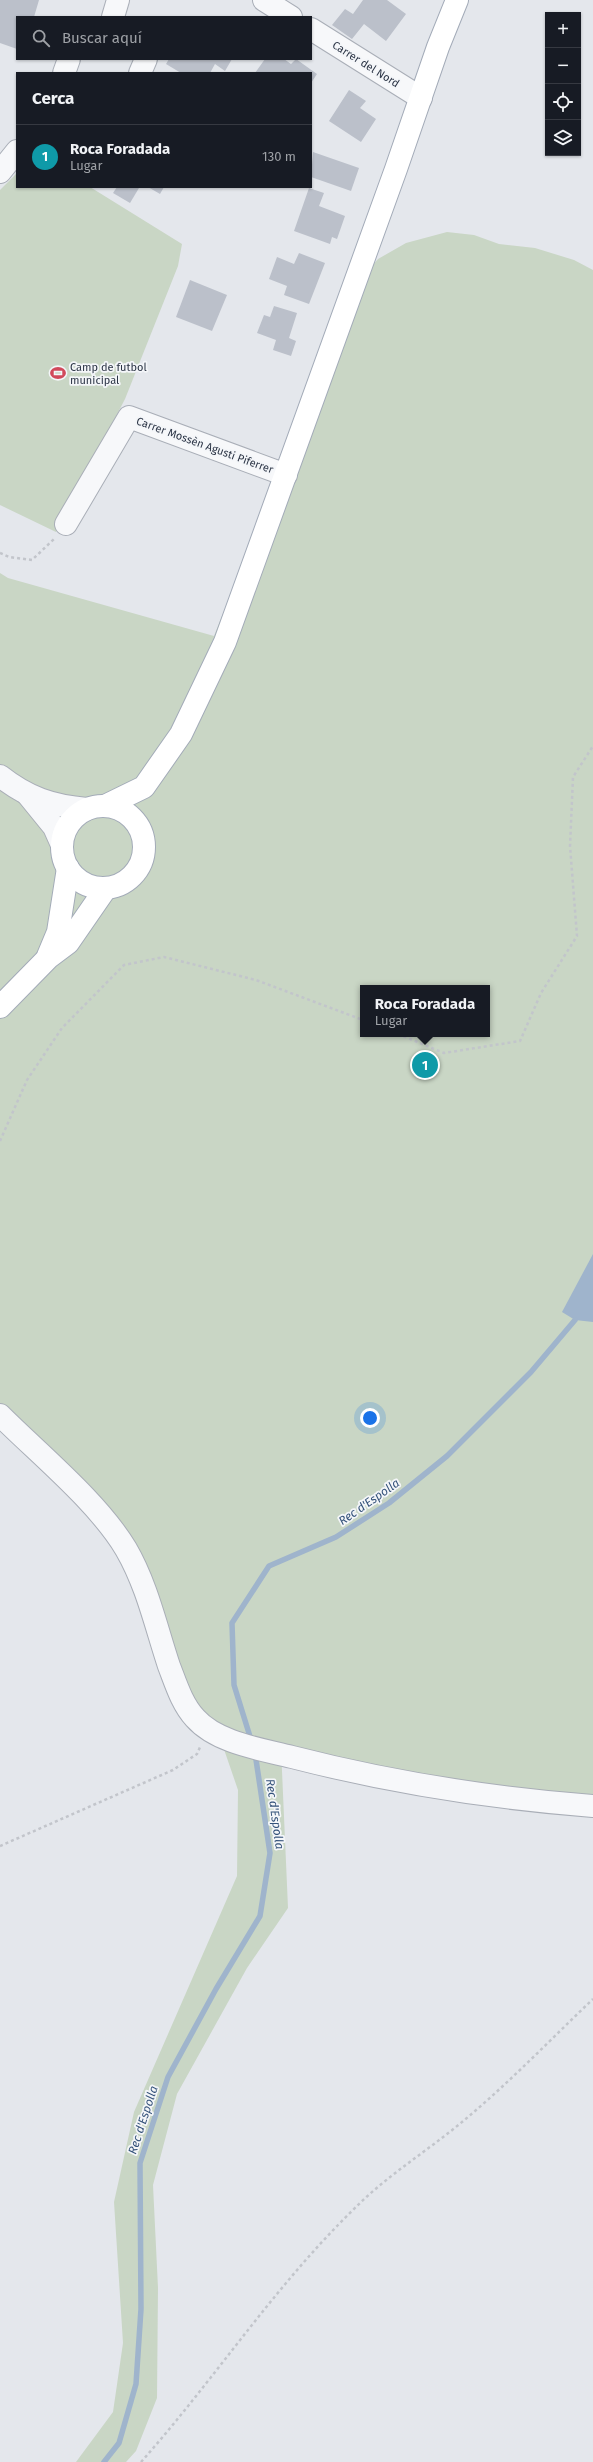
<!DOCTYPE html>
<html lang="es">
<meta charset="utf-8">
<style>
:root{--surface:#171b24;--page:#20242c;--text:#f1f3f6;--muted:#9ea1a6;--line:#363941;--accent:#d1495b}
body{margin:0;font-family:"Fira Sans",sans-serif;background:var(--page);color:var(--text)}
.controls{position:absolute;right:12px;top:12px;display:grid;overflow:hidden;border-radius:0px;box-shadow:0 1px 3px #0004}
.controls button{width:36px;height:36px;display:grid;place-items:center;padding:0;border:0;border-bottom:1px solid var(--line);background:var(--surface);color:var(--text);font:20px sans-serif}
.you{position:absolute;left:370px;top:1418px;width:14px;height:14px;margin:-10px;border:3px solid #fff;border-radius:50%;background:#1a73e8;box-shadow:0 0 0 6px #1a73e833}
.badge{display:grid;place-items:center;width:26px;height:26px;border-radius:50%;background:var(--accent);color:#fff;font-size:13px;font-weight:700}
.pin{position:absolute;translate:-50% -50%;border:2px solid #fff;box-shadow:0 1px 4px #0006}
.popup{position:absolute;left:360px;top:985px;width:130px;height:52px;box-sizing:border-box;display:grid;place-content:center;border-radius:0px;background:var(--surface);filter:drop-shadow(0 1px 3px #0005);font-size:13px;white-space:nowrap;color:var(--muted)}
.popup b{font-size:15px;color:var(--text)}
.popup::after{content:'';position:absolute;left:50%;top:100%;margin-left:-8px;border:8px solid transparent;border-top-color:var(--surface)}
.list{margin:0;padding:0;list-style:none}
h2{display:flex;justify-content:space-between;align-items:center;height:52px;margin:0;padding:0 16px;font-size:17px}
h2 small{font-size:13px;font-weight:400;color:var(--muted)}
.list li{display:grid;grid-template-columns:26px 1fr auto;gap:12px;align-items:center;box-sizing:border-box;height:64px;padding:0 16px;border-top:1px solid var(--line)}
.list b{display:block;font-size:15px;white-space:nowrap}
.list p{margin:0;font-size:13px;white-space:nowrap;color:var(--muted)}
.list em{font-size:13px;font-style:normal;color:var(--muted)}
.icon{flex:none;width:22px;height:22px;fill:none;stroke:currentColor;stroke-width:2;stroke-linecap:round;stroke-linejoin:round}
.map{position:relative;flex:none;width:593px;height:2462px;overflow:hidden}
.search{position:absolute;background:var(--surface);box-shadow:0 1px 3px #0004;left:16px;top:16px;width:296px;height:44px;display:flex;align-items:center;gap:10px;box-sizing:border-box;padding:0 14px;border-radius:0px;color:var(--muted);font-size:15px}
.panel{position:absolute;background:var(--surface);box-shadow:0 1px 3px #0004;left:16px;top:72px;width:296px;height:116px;border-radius:0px}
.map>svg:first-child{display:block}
.green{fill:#c9d6c5;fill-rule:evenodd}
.water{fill:#9fb4cc}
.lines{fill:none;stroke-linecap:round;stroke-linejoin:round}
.stream{stroke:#9fb4cc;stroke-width:5.5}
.building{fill:#bbc0ca}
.minor-casing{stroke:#a9aeb7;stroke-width:24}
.major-casing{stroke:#a3abb8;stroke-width:24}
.path{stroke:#c2c5cb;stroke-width:2.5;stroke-dasharray:3 3;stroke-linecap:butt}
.minor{stroke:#f7f8fa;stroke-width:22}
.major{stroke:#fff;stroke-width:22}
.labels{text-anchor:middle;stroke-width:3.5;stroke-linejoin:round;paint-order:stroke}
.street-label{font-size:11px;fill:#2b3445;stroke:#f4f6f9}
.poi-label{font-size:11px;fill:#2b3445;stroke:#f4f6f9;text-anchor:start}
.water-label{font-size:12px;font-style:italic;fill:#34527a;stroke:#f4f6f9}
</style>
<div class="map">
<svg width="593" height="2462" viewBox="0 0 593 2462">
<rect width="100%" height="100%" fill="#e4e7ec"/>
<!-- green -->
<g class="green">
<polygon points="17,173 17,187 90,187 182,244 178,266 125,399 56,532 0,505 0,190"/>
<path d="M 447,232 L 474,235 L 499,244 L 535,248 L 574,260 L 593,270 L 593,1804 L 389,1779 L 281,1748 L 288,1908 L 247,1968 L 177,2094 L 153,2185 L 158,2288 L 157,2398 L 136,2451 L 126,2462 L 76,2462 L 113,2412 L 123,2343 L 114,2202 L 134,2112 L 237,1876 L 238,1790 L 217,1729 L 194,1722 L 121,1542 L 0,1420 L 0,573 L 8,578 L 214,636 L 353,288 L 378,259 L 406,243 ZM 363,988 L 487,988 L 487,1034 L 363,1034 Z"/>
</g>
<!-- water -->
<polygon class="water" points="593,1254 593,1322 575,1320 562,1312"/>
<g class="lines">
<!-- stream -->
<g class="stream">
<polyline points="252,1743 234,1685 232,1623 269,1566 336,1537 389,1503 447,1456 531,1372 575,1320"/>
<polyline points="104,2462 119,2443 136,2384 141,2309 140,2163 168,2077 216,1989 260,1916 270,1853 255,1753"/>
</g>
</g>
<!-- building -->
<g class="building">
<polygon points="0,0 39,0 34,17 17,17 17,49 0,43"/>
<polygon points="363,0 387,0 406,14 386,41 364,24 352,39 332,25 345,9 353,14"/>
<polygon points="169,59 177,60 232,59 225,71 215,64 210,73 181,73 166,64"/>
<polygon points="265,59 284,59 291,64 296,59 317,74 311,83 311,73 255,73"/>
<polygon points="349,90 366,101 360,108 376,119 361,142 329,121"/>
<polygon points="313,152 359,168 351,191 311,177"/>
<polygon points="117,187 137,187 139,188 130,203 113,193"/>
<polygon points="148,187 164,187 160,194"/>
<polygon points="309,188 324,193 319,206 345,216 337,239 332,237 330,244 294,231"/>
<polygon points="299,253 325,263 309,304 284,295 287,286 269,279 277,257 294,264"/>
<polygon points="190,280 227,295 212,331 176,317"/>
<polygon points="274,306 297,313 289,338 296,341 291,356 273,350 276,340 257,333 264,315 270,317"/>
</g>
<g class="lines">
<defs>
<g id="minor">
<polyline points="264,0 291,17"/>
<polyline points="113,17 118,0"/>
<polyline points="311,29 421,98"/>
<polyline points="64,73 69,59"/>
<polyline points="140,73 146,59"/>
<polyline points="0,172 17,151"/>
<polyline points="66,524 129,417 286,475"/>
<path d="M 0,776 C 28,798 52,806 87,809"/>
<polyline points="28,795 54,827 62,845"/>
<path d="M 0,1415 C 39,1454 98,1502 126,1549 C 147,1585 156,1627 169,1666 C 176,1684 182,1704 195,1718 C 217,1743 261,1749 292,1757 C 393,1783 489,1798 593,1806"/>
</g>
<g id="major">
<polyline points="105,806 144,787 181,734 225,642 396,169 438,47 457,0"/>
<circle cx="103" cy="847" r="41"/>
<polyline points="48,956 58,932 68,868"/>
<polyline points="0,1007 48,958 68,943 106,888"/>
</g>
</defs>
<!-- minor casing -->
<use href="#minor" class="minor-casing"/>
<!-- major casing -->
<use href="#major" class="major-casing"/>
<!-- path -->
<g class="path">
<polyline points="0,553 9,557 32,560 54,539"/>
<polyline points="398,1034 444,1053 520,1041 541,993 577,936 570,846 573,777 593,746"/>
<polyline points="0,1141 27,1080 62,1028 124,965 164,957 256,980 363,1020"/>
<polyline points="0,1846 173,1770 197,1754 200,1747"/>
<path d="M 141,2462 C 214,2380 274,2287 353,2210 C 386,2176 426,2152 462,2122 C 508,2084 550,2040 593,1999"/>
</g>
<!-- minor -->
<use href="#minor" class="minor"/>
<!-- major -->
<use href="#major" class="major"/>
</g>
<!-- icons -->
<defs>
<symbol id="stadium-bare" viewBox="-9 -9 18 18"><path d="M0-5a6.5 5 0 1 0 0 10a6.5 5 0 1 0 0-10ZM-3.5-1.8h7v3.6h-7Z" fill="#d1495b" stroke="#f4f6f9" stroke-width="2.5" paint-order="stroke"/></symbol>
</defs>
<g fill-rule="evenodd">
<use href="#stadium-bare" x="47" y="362" width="22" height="22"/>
</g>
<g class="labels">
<!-- street labels -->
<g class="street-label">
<text transform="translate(366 64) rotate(32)" y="4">Carrer del Nord</text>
<text transform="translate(205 445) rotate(20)" y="4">Carrer Mossèn Agusti Piferrer</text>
</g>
<!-- poi labels -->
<g class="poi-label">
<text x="70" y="371">Camp de futbol<tspan x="70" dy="13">municipal</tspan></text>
</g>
<!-- water labels -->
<g class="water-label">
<text transform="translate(369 1502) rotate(-35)" y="4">Rec d'Espolla</text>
<text transform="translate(275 1814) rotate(82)" y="4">Rec d'Espolla</text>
<text transform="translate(143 2120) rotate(-72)" y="4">Rec d'Espolla</text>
</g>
</g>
</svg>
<div class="controls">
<button>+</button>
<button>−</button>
<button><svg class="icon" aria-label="locate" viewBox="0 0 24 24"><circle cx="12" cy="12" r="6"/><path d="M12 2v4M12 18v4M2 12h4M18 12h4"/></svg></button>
<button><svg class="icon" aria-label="layers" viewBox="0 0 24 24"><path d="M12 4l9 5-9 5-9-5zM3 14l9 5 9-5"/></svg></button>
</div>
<div class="you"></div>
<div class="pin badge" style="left:425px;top:1065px;background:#0f9aa8">1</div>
<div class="popup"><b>Roca Foradada</b>Lugar</div>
<div class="search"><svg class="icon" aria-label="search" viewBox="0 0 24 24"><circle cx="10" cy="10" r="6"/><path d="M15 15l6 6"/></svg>Buscar aquí</div>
<section class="panel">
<h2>Cerca<small></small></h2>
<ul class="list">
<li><span class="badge" style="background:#0f9aa8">1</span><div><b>Roca Foradada</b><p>Lugar</p></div><em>130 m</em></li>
</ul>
</section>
</div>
